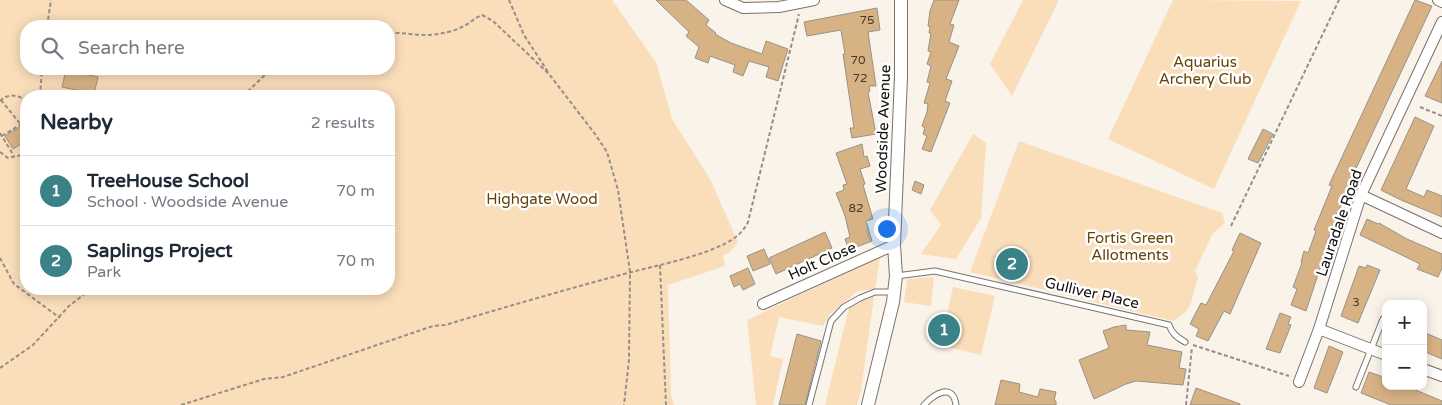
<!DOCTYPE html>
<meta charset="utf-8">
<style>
:root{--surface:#fff;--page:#f6f6f7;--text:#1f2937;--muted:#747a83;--line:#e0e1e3;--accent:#3a8288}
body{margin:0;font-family:"Varela Round",sans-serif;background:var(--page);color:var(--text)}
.controls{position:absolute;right:15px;bottom:15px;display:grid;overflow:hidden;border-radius:10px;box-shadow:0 2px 12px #0003}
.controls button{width:45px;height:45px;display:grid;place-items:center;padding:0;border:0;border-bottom:1px solid var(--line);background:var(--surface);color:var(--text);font:25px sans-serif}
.you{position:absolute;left:886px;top:228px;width:18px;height:18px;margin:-12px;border:4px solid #fff;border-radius:50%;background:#1a73e8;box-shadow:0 0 0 8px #1a73e833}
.badge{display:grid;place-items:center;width:32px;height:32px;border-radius:50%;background:var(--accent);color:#fff;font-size:16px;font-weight:700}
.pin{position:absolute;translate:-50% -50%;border:2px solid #fff;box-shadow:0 1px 5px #0006}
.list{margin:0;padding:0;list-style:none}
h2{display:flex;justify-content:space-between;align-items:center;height:65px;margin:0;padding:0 20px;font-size:21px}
h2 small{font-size:16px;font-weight:400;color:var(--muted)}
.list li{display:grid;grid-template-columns:32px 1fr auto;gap:15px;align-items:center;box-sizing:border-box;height:70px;padding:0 20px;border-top:1px solid var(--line)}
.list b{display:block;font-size:19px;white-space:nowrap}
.list p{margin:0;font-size:16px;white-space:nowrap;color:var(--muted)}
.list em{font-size:16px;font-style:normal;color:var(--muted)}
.icon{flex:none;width:28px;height:28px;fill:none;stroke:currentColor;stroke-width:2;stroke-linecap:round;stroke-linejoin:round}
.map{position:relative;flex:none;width:1442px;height:405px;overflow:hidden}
.search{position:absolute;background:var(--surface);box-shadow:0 2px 12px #0003;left:20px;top:20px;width:375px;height:55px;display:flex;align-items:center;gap:12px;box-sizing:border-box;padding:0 18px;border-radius:20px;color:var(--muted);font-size:19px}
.panel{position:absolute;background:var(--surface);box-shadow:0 2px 12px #0003;left:20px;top:90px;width:375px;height:205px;border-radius:20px}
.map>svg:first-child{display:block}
.green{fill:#faddb9;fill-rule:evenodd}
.building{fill:#d7b284;stroke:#98928a}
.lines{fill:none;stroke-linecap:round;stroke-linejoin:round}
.service-casing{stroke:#79736c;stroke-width:7}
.minor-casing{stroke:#79736c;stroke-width:12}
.tertiary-casing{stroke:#79736c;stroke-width:14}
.path{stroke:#958f8a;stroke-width:2;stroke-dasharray:4 2.5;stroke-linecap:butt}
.service{stroke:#fff;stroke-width:5}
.minor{stroke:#fff;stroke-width:10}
.tertiary{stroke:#fff;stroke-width:12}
.labels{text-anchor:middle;stroke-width:5;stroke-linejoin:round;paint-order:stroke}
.number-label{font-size:12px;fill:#43382b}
.park-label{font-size:15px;fill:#654206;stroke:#fff}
.street-label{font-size:15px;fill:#120f0d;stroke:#fff}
</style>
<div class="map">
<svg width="1442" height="405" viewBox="0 0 1442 405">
<rect width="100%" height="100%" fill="#faf3ea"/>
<!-- green -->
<g class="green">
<path d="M 0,0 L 612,0 L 656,62 L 672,119 L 710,179 L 738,242 L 729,253 L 723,255 L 725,266 L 668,285 L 671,393 L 674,405 L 0,405 ZM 26,26 L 389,26 L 389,69 L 26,69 ZM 26,96 L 389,96 L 389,289 L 26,289 Z"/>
<polygon points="1023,0 1059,0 1012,96 990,64"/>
<polygon points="1173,0 1301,1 1214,189 1108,139"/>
<polygon points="973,134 986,143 981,218 956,259 921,254 941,225 930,210"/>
<polygon points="1019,141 1222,213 1225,223 1213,233 1195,271 1198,277 1191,303 1186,312 1173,321 970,272"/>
<polygon points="880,258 875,289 858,291 830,314 823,326 779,317 770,356 783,359 773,405 756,405 747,320 871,261"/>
<polygon points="934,277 931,306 904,302 907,279"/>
<polygon points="953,287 995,296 981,355 940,345"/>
<polygon points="874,297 861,391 857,405 825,405 849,308 860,302"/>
</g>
<!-- building -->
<g class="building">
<polygon points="656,0 686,0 709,20 706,25 716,33 715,34 731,43 762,54 766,41 788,49 778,81 766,77 769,67 749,61 743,76 733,72 735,65 710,56 708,63 695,58 699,47 686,36 689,32"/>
<polygon points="934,0 959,0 950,24 954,25 949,42 959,46 946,79 952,81 945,101 950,103 931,152 922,149 927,136 923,134 925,128 922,126 927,112 928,104 924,103 930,83 927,82 931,66 927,64 931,52 928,51 931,33 929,33 930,27 928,26 930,11"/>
<polygon points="1415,0 1432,6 1345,192 1347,193 1337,214 1339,215 1326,243 1328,244 1306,311 1291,305 1297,289 1293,287 1302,263 1301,262 1304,251 1308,253 1316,231 1314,230 1332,186 1329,185"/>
<polygon points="877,8 880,30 868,32 876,86 869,86 870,91 868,92 876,134 852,138 850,128 854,128 843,54 845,54 841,30 807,36 804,22"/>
<polygon points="1442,61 1442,103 1425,96"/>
<polygon points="66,70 98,77 94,94 62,87"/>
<polygon points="1415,117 1434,126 1406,189 1424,197 1427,190 1442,196 1442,217 1401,200 1381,190"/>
<polygon points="26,123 26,141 13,149 5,136"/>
<polygon points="1263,129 1273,134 1258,163 1248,159"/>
<polygon points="862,144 864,157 867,156 870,166 860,169 865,184 863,185 873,219 866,221 872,241 849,250 845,239 850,237 845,216 836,193 844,190 843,185 847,184 836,153"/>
<polygon points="915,181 924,185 921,194 912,190"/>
<polygon points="1367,219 1378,224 1379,223 1407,239 1442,254 1442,268 1438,277 1417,269 1420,264 1410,259 1360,235"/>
<polygon points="825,232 832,248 776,274 769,258"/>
<polygon points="1240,233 1261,243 1230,314 1224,311 1208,341 1196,336 1199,329 1190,324 1201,303 1206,305 1234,251 1232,250"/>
<polygon points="764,249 770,264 753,271 747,256"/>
<polygon points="1367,265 1380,270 1358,323 1341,316 1359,266 1366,268"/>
<polygon points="748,268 755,284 743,290 740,284 734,287 730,276"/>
<polygon points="1280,313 1291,317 1288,324 1291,325 1280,353 1266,349"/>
<polygon points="1126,325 1126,330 1150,332 1147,345 1182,352 1179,368 1186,369 1183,385 1136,381 1126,384 1094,399 1079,360 1109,348 1103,331 1114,327"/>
<polygon points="1423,332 1442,340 1442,359 1423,351"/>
<polygon points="797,334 821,341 805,405 779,405"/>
<polygon points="1329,346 1343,352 1327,393 1314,388"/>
<polygon points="1369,372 1386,378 1386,386 1406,386 1442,401 1442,405 1391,405 1361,393"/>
<polygon points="1001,380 1020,384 1019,392 1038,397 1040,389 1056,392 1054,401 1056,401 1056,405 995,405"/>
<polygon points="1196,388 1240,404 1240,405 1190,405"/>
</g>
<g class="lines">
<defs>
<g id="service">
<path d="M 896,276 L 935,271 L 1169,325 C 1172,334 1177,337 1185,342"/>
<polyline points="1356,387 1383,319"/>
<polyline points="809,405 831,321 844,307 860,298 875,292 894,292"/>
<path d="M 924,405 C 934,394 953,382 956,405"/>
</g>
<g id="minor">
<polyline points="725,0 743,8 779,7 814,0"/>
<polyline points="1438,0 1442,2"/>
<polyline points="1361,195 1442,233"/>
<polyline points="763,304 894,245"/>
<polyline points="1319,329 1386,355"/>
<polyline points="1423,369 1442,376"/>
<polyline points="1299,382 1319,329 1361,195 1442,22"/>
</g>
<polyline id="tertiary" points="868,405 893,302 896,276 894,245 901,77 901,0"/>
</defs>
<!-- service casing -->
<use href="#service" class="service-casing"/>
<!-- minor casing -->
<use href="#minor" class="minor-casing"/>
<!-- tertiary casing -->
<use href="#tertiary" class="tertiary-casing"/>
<!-- path -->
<g class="path">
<polyline points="509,0 524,35 548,72"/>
<polyline points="47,26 51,0"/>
<path d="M 389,33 C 407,32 425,38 443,33 C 449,32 456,30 462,27 C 469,24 474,18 482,15 L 493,21 L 549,74 L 595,134 L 607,152 L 618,190 L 630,272 L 629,360 L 624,405"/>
<polyline points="40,96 42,69"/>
<polyline points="243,96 271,69"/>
<polyline points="1,100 22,126"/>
<path d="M 0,101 C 8,93 17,95 26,100"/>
<polyline points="1420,107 1442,116"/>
<polyline points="0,133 14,156"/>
<polyline points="2,136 26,121"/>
<polyline points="0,152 8,158 26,154"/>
<polyline points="1231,226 1339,0"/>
<polyline points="0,258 14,284 60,318"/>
<polyline points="660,265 666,405"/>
<polyline points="1193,345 1289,376"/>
<polyline points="0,368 33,345 69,306 91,289"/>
<path d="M 181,405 L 264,379 L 283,377 L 433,326 L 445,325 C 506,307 567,289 628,273 C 658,265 700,257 726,243 C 736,238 743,232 748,222 L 799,14"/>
<polyline points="1186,405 1192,347"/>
</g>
<!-- service -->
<use href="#service" class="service"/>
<!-- minor -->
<use href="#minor" class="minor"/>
<!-- tertiary -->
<use href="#tertiary" class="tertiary"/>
</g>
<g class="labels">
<!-- number labels -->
<g class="number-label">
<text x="867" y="24">75</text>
<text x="858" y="64">70</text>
<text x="860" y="82">72</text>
<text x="856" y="212">82</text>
<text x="1356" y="306">3</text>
</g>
<!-- park labels -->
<g class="park-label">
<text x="1205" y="67">Aquarius<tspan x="1205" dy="17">Archery Club</tspan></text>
<text x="542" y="204">Highgate Wood</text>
<text x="1130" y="243">Fortis Green<tspan x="1130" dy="17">Allotments</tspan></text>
</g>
<!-- street labels -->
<g class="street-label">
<text transform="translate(883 129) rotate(-88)" y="5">Woodside Avenue</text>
<text transform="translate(1339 223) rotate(-71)" y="5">Lauradale Road</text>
<text transform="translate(822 261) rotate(-24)" y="5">Holt Close</text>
<text transform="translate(1092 293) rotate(13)" y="5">Gulliver Place</text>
</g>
</g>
</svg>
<div class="controls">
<button>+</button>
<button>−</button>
</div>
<div class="you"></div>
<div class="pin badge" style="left:944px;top:330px">1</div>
<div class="pin badge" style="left:1012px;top:264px">2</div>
<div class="search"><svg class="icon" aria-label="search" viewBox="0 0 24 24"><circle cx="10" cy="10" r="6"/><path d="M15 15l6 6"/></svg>Search here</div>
<section class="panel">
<h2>Nearby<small>2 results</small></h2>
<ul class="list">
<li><span class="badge">1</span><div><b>TreeHouse School</b><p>School · Woodside Avenue</p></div><em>70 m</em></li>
<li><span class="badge">2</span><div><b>Saplings Project</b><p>Park</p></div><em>70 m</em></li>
</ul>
</section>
</div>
